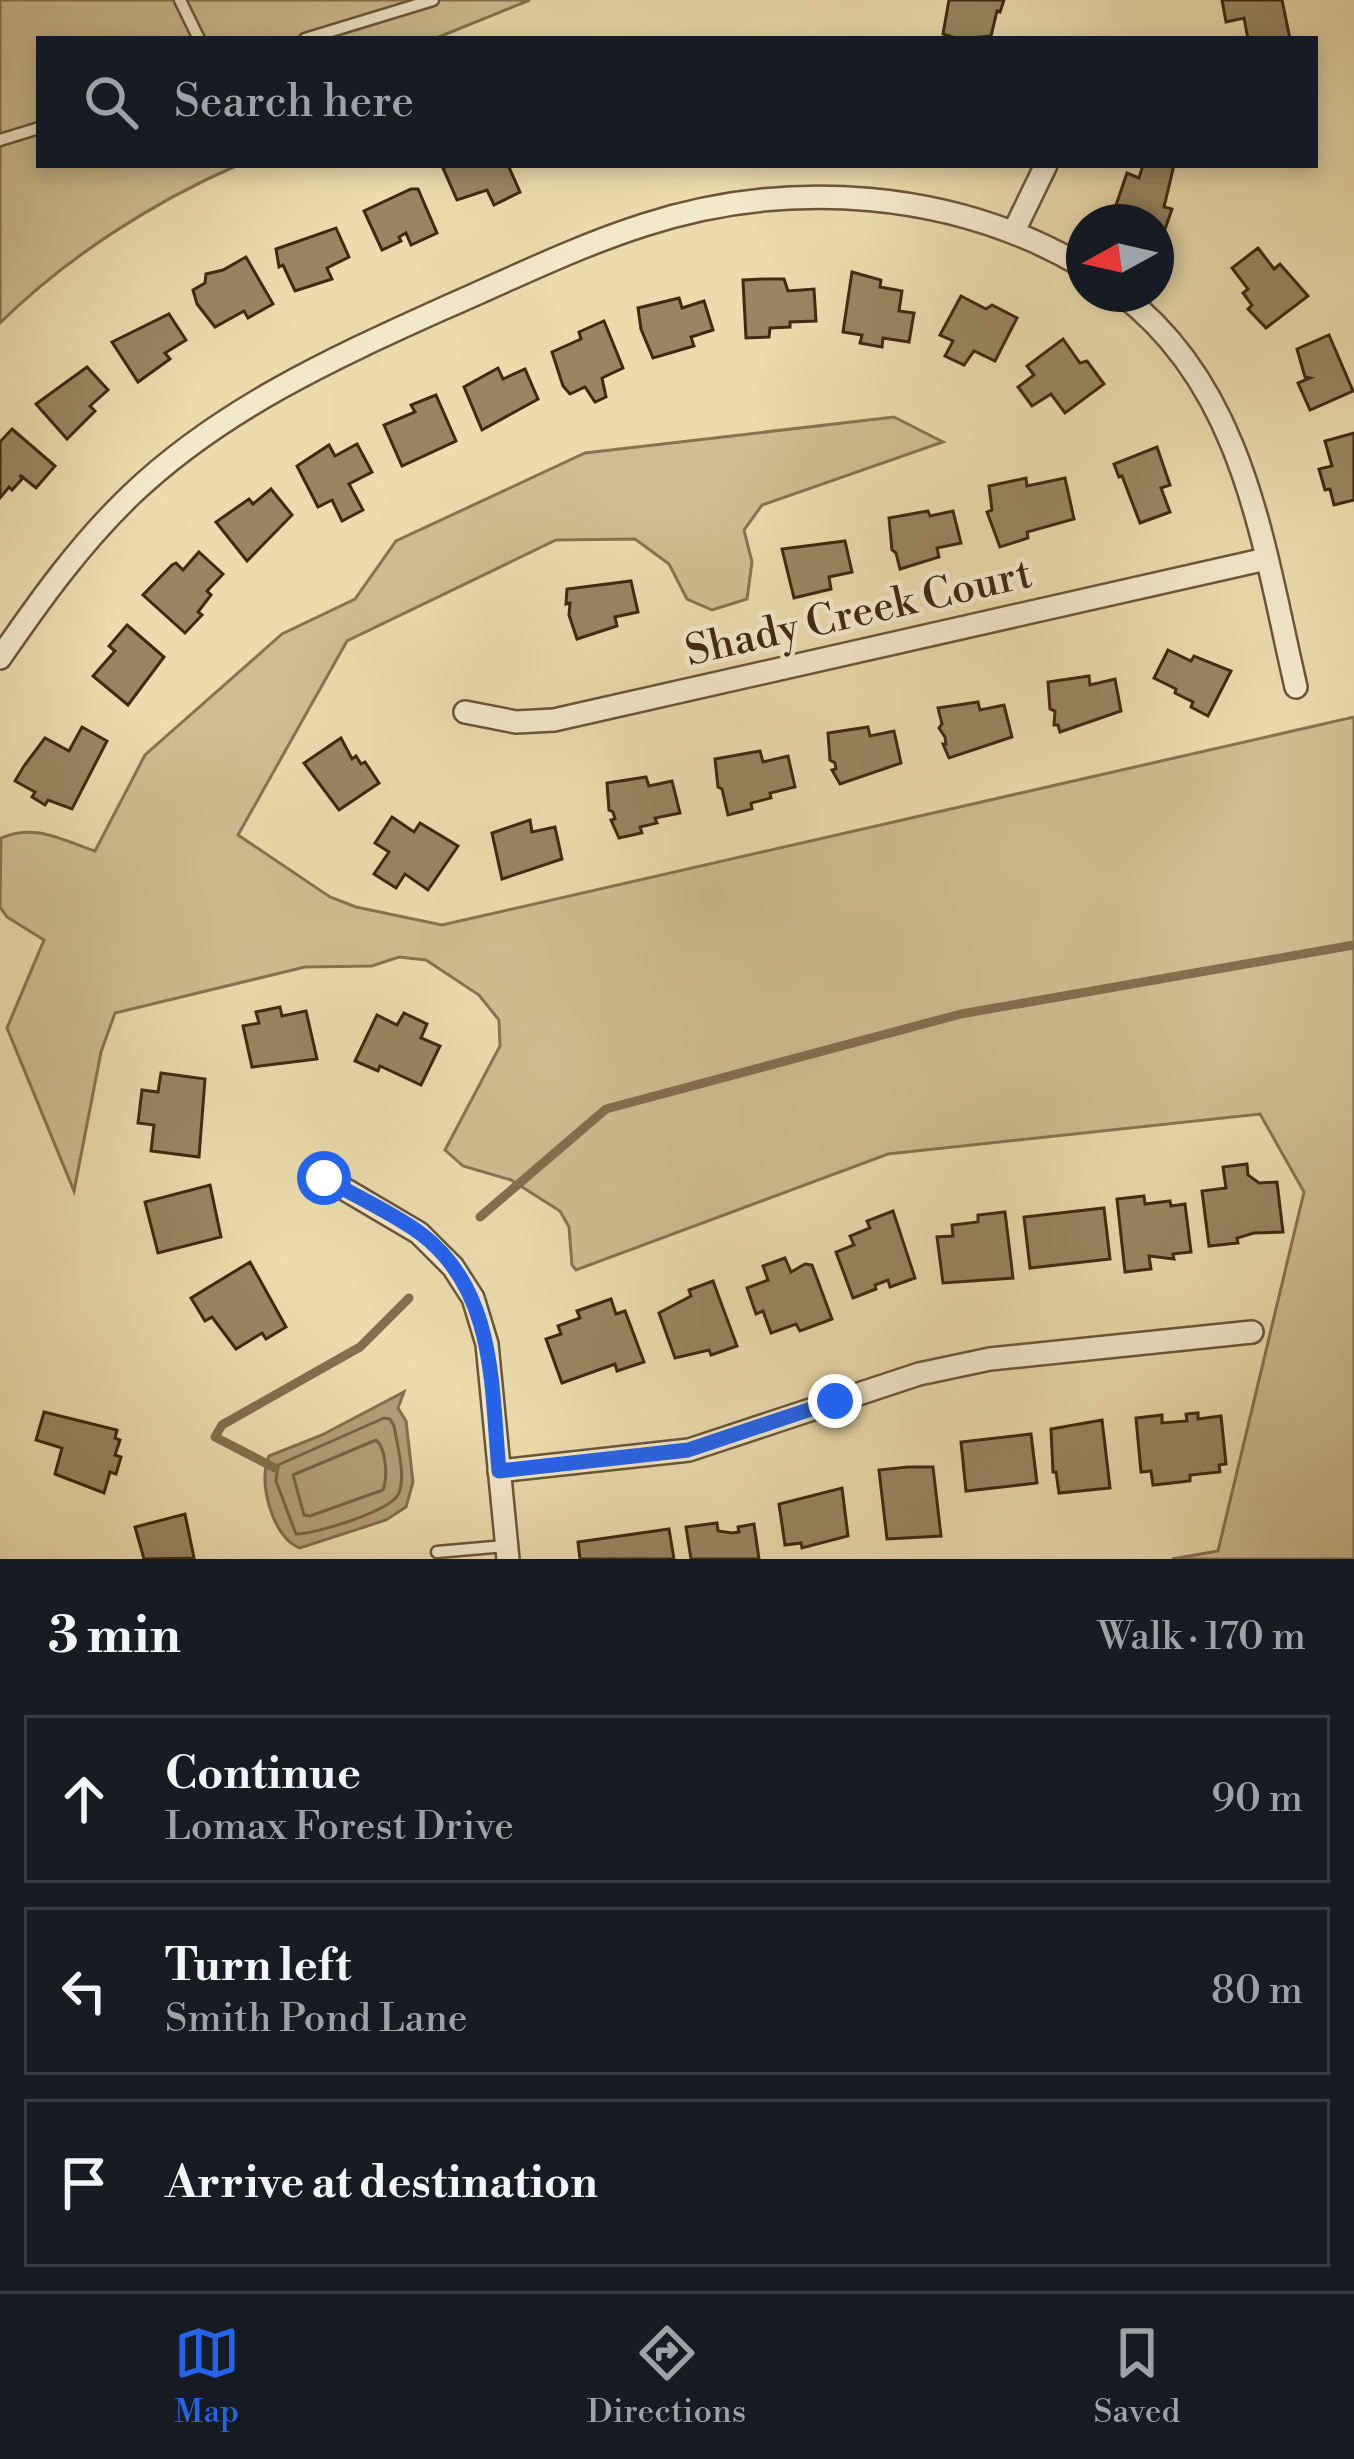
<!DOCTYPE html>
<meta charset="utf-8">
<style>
:root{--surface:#171b24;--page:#242831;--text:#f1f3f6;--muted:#9ea1a6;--line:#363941;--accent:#2563eb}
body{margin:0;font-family:"Libre Bodoni",serif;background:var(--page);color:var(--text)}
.compass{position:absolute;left:1066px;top:204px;width:108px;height:108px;border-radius:50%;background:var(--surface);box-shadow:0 6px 18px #0003;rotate:262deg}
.stop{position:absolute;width:36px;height:36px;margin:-27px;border:9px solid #2563eb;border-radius:50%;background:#fff}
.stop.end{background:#2563eb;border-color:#fff;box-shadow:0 3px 12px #0008}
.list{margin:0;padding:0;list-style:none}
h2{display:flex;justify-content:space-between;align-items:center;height:156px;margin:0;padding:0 48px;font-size:51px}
h2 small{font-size:39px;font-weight:400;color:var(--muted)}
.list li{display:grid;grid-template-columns:78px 1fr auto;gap:36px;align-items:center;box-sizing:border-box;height:168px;margin:0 24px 24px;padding:0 24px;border:3px solid var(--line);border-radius:0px}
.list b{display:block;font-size:45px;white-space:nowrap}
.list p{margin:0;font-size:39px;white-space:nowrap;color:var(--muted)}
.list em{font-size:39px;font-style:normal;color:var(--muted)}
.icon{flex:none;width:66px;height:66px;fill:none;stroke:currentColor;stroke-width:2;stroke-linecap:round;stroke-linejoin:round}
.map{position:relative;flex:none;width:1354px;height:1559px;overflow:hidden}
.search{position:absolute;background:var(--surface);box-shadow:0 6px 18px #0003;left:36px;right:36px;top:36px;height:132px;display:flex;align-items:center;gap:30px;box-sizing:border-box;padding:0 42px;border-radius:0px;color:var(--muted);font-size:45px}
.sheet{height:732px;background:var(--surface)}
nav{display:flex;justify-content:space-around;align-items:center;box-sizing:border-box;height:168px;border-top:3px solid var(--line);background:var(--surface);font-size:33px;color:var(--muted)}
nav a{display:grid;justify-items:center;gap:6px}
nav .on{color:var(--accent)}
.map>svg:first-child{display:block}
.green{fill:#cebd92;stroke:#867351;stroke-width:3}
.water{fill:#b19e78;stroke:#836f4e;stroke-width:3}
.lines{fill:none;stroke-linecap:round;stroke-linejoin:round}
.shore{stroke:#786444;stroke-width:3}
.stream{stroke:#836f4e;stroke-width:9}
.building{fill:#988662;stroke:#3f2910;stroke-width:3}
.lane-casing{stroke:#6a5637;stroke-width:15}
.street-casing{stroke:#6a5637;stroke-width:26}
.lane{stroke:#f2e8ca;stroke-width:10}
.street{stroke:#f2e8ca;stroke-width:21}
.route{stroke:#2563eb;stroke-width:15}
.labels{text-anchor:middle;stroke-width:9;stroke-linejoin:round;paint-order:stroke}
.street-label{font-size:42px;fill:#3f2910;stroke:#f2e8ca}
</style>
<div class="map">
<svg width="1354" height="1559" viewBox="0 0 1354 1559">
<rect width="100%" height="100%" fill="#ebdbad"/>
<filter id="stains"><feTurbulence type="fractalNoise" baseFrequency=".00167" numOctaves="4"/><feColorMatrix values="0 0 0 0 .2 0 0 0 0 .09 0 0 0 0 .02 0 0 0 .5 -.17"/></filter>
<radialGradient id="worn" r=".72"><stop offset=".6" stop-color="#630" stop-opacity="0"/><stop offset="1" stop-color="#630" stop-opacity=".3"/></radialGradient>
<!-- green -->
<g class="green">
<path d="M 0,0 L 530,0 L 434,39 L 39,39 L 39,165 L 238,165 C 153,202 67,257 0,323 Z"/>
<path d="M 894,417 L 943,442 L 762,505 L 744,530 L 752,562 L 747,599 L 712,610 L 687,599 L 669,564 L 635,539 L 556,540 L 347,641 L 238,835 L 330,897 L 356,907 L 442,925 L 1354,717 L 1354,1559 L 1172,1559 L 1218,1551 L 1304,1192 L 1260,1114 L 888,1154 L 576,1270 L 572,1265 L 569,1227 L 560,1211 L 511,1180 L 463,1166 L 445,1150 L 500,1046 L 499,1020 L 479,995 L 426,960 L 399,957 L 372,966 L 305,967 L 115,1013 L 101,1052 L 74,1191 L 7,1028 L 44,940 L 7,917 L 0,907 L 1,838 C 34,823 62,840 95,851 L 145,755 L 282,634 L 355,599 L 396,541 L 585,453 Z"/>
</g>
<!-- water -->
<path class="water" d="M 404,1392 L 398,1408 L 406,1421 L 413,1482 L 406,1507 L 386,1520 L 300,1548 C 273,1539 257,1481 269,1456 L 322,1435 Z"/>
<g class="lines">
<!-- shore -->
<g class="shore">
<path d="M 384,1418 L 390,1419 L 394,1426 C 397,1445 406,1475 399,1493 C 392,1511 315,1534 296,1534 L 276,1481 L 278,1465 Z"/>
<path d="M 376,1440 C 386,1448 388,1477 383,1490 L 310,1516 L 304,1515 L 293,1475 Z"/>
</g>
<!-- stream -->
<g class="stream">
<polyline points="480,1217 606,1109 961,1014 1354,945"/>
<polyline points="275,1468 215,1437 222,1425 360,1347 409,1298"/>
</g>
</g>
<!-- building -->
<g class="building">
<polygon points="949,0 1004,0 1000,12 997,11 991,36 958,39 943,34"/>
<polygon points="1222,0 1282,0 1290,39 1248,39 1244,18 1226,22"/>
<polygon points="450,165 508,165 520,192 494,205 487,190 457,200 443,168"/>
<polygon points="1143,165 1174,165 1164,207 1172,209 1164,232 1156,229 1156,222 1137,222 1113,214 1127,173 1139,178"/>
<polygon points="411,189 418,189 437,233 411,245 406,233 399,237 401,241 382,250 364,211"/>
<polygon points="336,228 349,257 327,268 332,279 295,291 283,265 279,267 276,249"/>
<polygon points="1258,248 1274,269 1280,264 1308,296 1266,328 1248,309 1252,305 1243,293 1248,289 1232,268"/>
<polygon points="246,257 273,304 248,318 244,311 215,327 197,304 193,290 205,283 206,274 223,270"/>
<polygon points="852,272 881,280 880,287 902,291 899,311 914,313 909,342 883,338 882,347 860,343 862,335 843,332"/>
<polygon points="763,279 784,279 788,291 814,289 816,321 790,322 790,327 770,328 769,337 746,338 743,280"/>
<polygon points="961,296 986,309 992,305 1017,318 995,361 974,351 964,365 945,356 953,341 940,335"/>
<polygon points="679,298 682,308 704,301 713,330 691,337 694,346 653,358 641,329 638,308"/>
<polygon points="169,314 186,340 165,353 170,359 138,382 112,342"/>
<polygon points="604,321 623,368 602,378 606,397 595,402 585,387 570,394 563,386 552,352 581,339 579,332"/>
<polygon points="1329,335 1353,391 1310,410 1298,383 1310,378 1305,377 1297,349"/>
<polygon points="1063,339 1080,363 1087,361 1104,384 1065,413 1051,394 1032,406 1018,387 1034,375 1027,366"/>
<polygon points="87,367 108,390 90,406 95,411 67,439 36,404"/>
<polygon points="498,368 503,379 525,369 538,399 482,430 464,387"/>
<polygon points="436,395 456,441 402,466 384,425 415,412 411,405"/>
<polygon points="12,429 55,466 36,488 20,475 22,479 12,490 9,487 0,498 0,442"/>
<polygon points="1354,433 1354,500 1334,505 1330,489 1325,490 1319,469 1332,466 1325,441"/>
<polygon points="357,444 372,472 349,484 363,510 342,521 332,500 318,507 297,466 329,445 335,456"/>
<polygon points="1157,447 1170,485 1161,488 1170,512 1140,523 1122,476 1119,477 1114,464"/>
<polygon points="1026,478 1027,486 1065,478 1074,519 1027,532 1028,538 1000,547 987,512 992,510 989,486"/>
<polygon points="271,489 292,515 247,561 216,522 249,499 253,504"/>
<polygon points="928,511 930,516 953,511 961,543 937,548 939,557 900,569 896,553 892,550 889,518"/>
<polygon points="845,541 852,572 829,577 831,589 794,598 782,549"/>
<polygon points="199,552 223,574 207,591 211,595 198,612 202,615 185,633 143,595 172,565 176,563 183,570"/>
<polygon points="631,581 638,612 615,617 617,626 577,639 569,615 570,603 566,604 567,589"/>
<polygon points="127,625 164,657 128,705 93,676 115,651 109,646"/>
<polygon points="1168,650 1191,661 1194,656 1231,671 1208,716 1191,707 1193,702 1175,693 1176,689 1154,678"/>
<polygon points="1089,676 1090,685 1115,679 1121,711 1060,732 1058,725 1054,725 1055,711 1050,709 1048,682"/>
<polygon points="978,702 980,710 1004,705 1012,737 949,758 943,744 946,744 945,737 939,728 942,724 938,708"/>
<polygon points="82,727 107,741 72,809 48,800 45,805 32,797 35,792 15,781 24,766 45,738 69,751"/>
<polygon points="868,727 870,736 894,731 901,763 840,784 832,770 836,769 835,763 830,760 828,733"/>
<polygon points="341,738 352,759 356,756 361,764 365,762 379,783 339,810 304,763"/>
<polygon points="760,751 763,762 788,756 795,787 770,793 771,798 751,803 752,809 728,815 722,789 718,787 715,759"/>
<polygon points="646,777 649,786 672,781 680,813 655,818 657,823 640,827 642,833 619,838 611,820 615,819 613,812 609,810 607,783"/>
<polygon points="392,817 414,832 420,823 458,846 428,890 405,874 396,888 374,874 389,852 375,843"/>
<polygon points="530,820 532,832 555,827 562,859 502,879 492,833"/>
<polygon points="280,1007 282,1016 306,1011 317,1059 252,1067 243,1026 259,1023 256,1012"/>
<polygon points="404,1013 427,1024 421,1038 440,1046 421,1085 380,1066 378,1071 355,1061 377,1015 397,1025"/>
<polygon points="161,1073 205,1079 199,1157 151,1151 154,1125 138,1123 142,1090 158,1092"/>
<polygon points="1247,1164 1248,1175 1259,1183 1277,1182 1283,1232 1254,1233 1237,1238 1238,1243 1209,1246 1202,1191 1226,1188 1223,1167"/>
<polygon points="210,1185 221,1237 158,1253 145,1202"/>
<polygon points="1144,1196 1145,1204 1170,1201 1171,1206 1185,1204 1191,1252 1173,1254 1174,1259 1149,1256 1151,1269 1125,1272 1117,1199"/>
<polygon points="1104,1208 1110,1259 1030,1268 1024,1217"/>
<polygon points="893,1211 915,1278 890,1287 888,1280 875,1285 876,1289 853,1298 836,1252 854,1245 850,1236 870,1228 867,1221"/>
<polygon points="1005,1212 1013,1278 943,1283 937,1237 953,1236 952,1225 978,1222 978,1215"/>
<polygon points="785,1258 791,1272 805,1264 812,1265 832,1319 800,1331 796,1324 771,1333 763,1311 756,1314 747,1288 768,1280 763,1266"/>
<polygon points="250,1262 286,1327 266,1339 262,1333 236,1349 212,1317 205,1321 191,1298"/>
<polygon points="713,1281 737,1346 711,1355 709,1350 675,1358 659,1313 691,1296 689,1290"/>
<polygon points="611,1299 616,1314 625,1311 644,1362 617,1371 615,1364 562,1383 546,1339 561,1334 558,1326 580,1318 577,1311"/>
<polygon points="44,1412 117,1430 115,1438 120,1440 115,1455 121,1457 116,1474 110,1472 104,1493 55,1474 62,1448 36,1440"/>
<polygon points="1198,1413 1198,1419 1221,1416 1226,1464 1219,1465 1220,1472 1190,1475 1190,1481 1153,1485 1151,1471 1141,1472 1136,1418 1162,1415 1162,1423 1187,1421 1186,1414"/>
<polygon points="1102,1420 1110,1488 1059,1493 1056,1472 1053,1472 1051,1429"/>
<polygon points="1031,1434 1037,1483 966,1491 961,1442"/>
<polygon points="908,1467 933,1467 941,1536 887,1539 879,1470"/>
<polygon points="842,1488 848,1536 802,1548 801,1543 785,1545 779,1504"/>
<polygon points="185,1514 194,1558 144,1559 135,1527"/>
<polygon points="717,1523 718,1531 732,1533 739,1532 738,1527 754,1524 759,1559 691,1559 686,1527"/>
<polygon points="669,1529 674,1559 580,1559 578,1542"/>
</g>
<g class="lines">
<defs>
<g id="lane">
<polyline points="180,0 199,39"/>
<polyline points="305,39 433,0"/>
<polyline points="0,140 39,128"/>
<polyline points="437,1552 505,1546"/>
</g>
<g id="street">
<polyline points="1014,231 1046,165"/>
<path d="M 1121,294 C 1245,388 1263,546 1296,687"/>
<path d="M 0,658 C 40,600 80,544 131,495 C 220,410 331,359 442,309 C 509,280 575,247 644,225 C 789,178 953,190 1084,267"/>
<polyline points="465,712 516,722 554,720 1266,559"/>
<polyline points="324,1177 419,1233 453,1267 473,1298 487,1344 508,1559"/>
<polyline points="499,1471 689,1450 919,1374 990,1359 1252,1332"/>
</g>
</defs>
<!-- lane casing -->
<use href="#lane" class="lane-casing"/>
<!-- street casing -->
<use href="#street" class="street-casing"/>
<!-- lane -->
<use href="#lane" class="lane"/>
<!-- street -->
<use href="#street" class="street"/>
</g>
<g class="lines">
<!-- route -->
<path class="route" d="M 324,1178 C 355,1196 391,1212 420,1233 C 496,1290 491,1385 499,1471 L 688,1450 L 835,1401"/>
</g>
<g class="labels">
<!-- street labels -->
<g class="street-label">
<text transform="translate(858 611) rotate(-13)" y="15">Shady Creek Court</text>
</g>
</g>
<rect width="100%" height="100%" filter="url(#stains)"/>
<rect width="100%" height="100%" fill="url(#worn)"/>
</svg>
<svg class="compass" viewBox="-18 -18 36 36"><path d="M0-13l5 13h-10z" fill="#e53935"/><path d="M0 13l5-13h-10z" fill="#9ea1a6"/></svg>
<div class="stop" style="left:324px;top:1178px"></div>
<div class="stop end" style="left:835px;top:1401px"></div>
<div class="search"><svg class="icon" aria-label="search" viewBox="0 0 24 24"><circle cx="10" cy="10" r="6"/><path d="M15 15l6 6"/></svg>Search here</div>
</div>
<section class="sheet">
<h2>3 min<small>Walk · 170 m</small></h2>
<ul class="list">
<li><svg class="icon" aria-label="ahead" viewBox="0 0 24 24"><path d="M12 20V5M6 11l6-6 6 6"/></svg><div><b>Continue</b><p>Lomax Forest Drive</p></div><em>90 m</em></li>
<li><svg class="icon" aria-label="left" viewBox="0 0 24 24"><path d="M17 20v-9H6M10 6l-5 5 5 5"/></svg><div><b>Turn left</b><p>Smith Pond Lane</p></div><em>80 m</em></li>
<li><svg class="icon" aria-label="arrive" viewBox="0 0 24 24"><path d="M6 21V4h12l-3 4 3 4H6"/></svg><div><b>Arrive at destination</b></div></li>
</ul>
</section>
<nav>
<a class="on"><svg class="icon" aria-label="map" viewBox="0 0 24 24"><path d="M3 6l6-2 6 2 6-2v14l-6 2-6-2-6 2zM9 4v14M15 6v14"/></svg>Map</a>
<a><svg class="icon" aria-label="directions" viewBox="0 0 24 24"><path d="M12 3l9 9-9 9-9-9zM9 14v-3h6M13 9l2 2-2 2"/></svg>Directions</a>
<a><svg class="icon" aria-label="saved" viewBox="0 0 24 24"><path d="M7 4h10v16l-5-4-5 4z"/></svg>Saved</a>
</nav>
